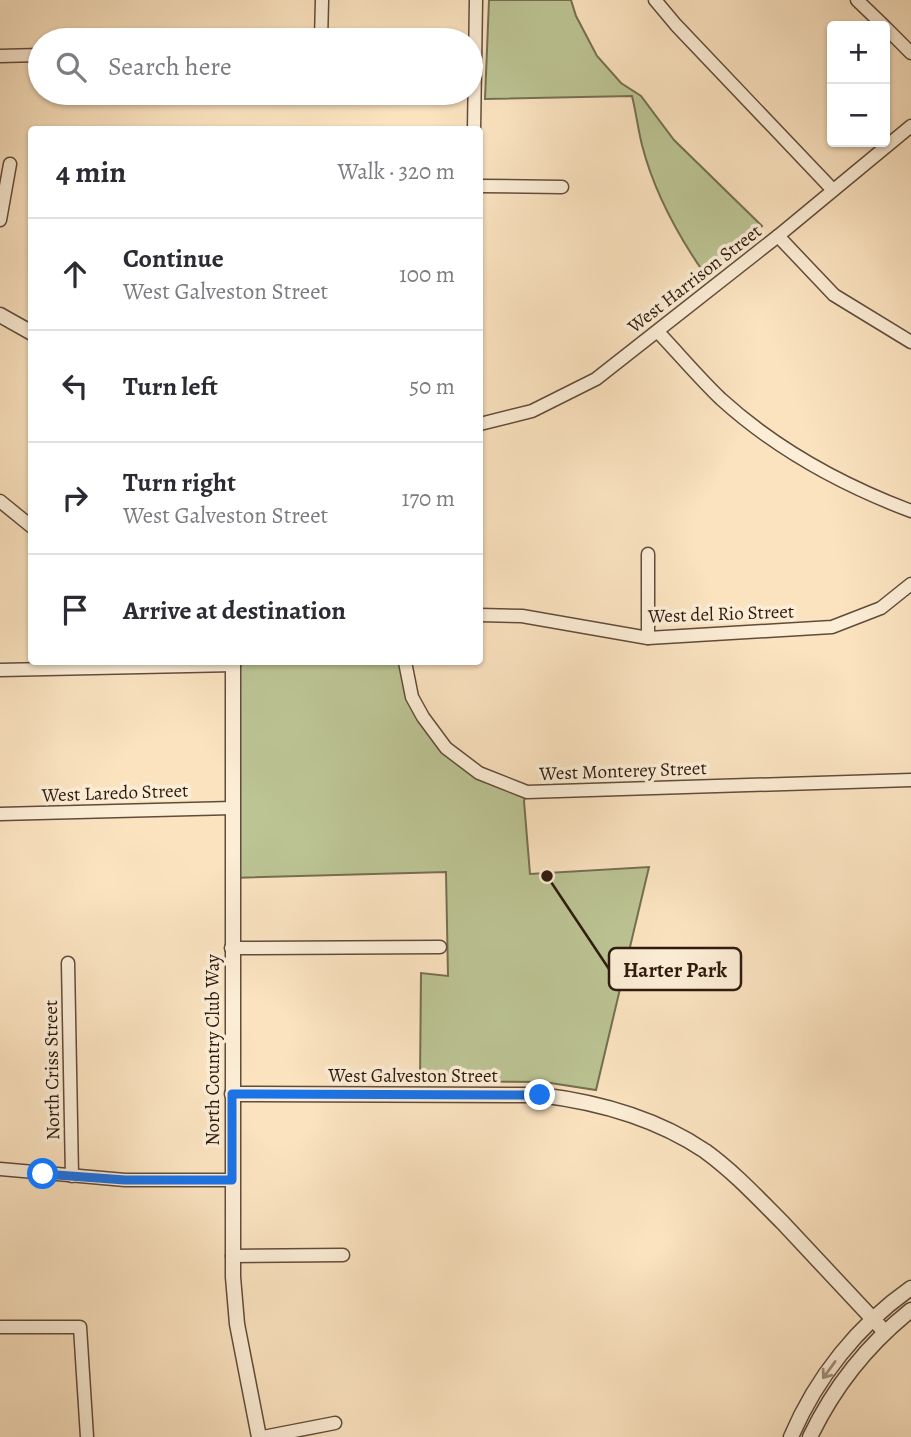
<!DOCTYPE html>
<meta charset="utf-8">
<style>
:root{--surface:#fff;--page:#f2f2f3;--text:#2b2b33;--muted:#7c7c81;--line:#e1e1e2}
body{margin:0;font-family:Alegreya,serif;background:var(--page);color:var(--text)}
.controls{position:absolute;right:21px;top:21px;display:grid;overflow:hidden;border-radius:7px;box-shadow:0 2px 5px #0004}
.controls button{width:63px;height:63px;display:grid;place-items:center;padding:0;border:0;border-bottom:2px solid var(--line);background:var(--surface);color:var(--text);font:35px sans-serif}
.stop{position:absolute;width:21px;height:21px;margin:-16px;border:5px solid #1a73e8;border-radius:50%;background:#fff}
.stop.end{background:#1a73e8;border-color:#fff;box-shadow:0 2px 7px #0008}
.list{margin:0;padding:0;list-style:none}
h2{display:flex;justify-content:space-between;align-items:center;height:91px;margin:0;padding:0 28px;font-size:30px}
h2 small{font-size:23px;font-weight:400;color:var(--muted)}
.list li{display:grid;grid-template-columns:46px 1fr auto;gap:21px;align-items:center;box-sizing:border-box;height:112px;padding:0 28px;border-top:2px solid var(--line)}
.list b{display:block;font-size:26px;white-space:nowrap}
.list p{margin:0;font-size:23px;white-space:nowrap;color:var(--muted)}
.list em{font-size:23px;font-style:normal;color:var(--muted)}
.icon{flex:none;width:38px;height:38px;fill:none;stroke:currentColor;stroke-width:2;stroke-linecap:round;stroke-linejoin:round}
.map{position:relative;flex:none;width:911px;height:1437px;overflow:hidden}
.search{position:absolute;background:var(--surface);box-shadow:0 2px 5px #0004;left:28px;top:28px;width:455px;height:77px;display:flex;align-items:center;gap:18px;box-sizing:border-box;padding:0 24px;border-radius:38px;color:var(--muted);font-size:26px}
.panel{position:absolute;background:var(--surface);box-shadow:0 2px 5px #0004;left:28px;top:126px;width:455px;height:539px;border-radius:7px}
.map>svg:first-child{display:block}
.green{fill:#bcc494;stroke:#756f52;stroke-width:2}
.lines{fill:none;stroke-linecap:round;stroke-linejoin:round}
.minor-casing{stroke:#614c3b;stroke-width:15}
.tertiary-casing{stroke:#614c3b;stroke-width:17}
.minor{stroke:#fcedd6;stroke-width:12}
.tertiary{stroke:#fcedd6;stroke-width:14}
.oneway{stroke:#9f8e7c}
.route{stroke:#1a73e8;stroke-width:9}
.labels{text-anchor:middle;stroke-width:7;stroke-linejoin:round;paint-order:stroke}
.street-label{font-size:19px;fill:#2e1a0f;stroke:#fcedd6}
.leader{fill:none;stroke:#2e1a0f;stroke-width:2.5}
.callout-dot{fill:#2e1a0f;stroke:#fcedd6;stroke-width:2.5}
.callout{fill:#fcedd6;stroke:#2e1a0f;stroke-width:2.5}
.callout-label{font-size:21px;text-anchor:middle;font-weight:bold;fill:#2e1a0f}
</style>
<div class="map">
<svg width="911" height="1437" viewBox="0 0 911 1437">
<rect width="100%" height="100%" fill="#fbe3c0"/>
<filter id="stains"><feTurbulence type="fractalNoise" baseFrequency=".00286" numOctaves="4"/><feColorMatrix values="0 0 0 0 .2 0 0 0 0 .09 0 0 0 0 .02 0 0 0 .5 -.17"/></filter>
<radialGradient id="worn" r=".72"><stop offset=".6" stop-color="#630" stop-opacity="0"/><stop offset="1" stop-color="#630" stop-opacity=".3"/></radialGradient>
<!-- green -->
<g class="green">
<path d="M 489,0 L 571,0 L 576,16 L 597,56 L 621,83 L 641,96 L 674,140 L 762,226 L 704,273 C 677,234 654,192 642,145 C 638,129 636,112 632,96 L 485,99 Z"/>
<polygon points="233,662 405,662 408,679 446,748 527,792 524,801 530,874 649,867 596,1090 544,1082 420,1081 421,973 448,976 446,872 231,878"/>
</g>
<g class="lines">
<defs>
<g id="minor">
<polyline points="655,0 676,25 832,189"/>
<polyline points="857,0 884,26"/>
<polyline points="885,27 911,53"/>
<polyline points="321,40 322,0"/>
<polyline points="0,56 40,55"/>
<polyline points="474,130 476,0"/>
<polyline points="480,186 562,187"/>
<polyline points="0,220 10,164"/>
<polyline points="778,236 834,295 911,342"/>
<path d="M 658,332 C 679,354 699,378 721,399 C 776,449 842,485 911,511"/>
<polyline points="480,424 532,411 596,379 778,236 911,126"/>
<polyline points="0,501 32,527"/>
<polyline points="648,554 648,638"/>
<polyline points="480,615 522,616 648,638 832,627 881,608 911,584"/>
<polyline points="405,662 412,697 423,717 446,748 479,773 527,792 911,780"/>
<polyline points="0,670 234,665"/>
<polyline points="0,814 232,808"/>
<polyline points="231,948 440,947"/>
<polyline points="68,963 72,1176"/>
<polyline points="0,1169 125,1180 232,1180"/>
<polyline points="232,1256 343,1255"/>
<polyline points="0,1327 80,1327 87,1437"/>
<polyline points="263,1437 335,1423"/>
</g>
<g id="tertiary">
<polyline points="0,315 32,333"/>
<polyline points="233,662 233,1277 237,1324 259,1437"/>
<path d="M 232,1094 L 540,1095 C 598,1102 656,1118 705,1151 C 734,1172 758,1198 783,1223 C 817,1259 851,1296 885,1332"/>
<path d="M 791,1437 C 816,1378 858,1325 911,1288"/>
<path d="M 810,1437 C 834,1387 867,1345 911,1310"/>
</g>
</defs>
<!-- minor casing -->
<use href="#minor" class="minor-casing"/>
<!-- tertiary casing -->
<use href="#tertiary" class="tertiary-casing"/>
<!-- minor -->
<use href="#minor" class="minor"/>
<!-- tertiary -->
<use href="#tertiary" class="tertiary"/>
</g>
<!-- one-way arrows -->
<defs><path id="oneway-shaft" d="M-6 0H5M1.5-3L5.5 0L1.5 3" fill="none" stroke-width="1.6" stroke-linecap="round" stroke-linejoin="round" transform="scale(1.75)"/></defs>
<use class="oneway" href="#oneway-shaft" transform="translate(829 1370) rotate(126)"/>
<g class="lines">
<!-- route -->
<polyline class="route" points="43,1174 125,1180 232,1180 232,1094 540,1095"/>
</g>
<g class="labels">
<!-- street labels -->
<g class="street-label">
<text transform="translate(694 278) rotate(-38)" y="7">West Harrison Street</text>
<text transform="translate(721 613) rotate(-2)" y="7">West del Rio Street</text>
<text transform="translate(623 770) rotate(-2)" y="7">West Monterey Street</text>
<text transform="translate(115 792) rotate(-2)" y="7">West Laredo Street</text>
<text transform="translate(212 1050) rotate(-90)" y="7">North Country Club Way</text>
<text transform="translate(51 1070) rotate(-91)" y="7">North Criss Street</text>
<text x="413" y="1082">West Galveston Street</text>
</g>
</g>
<!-- callouts -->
<path class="leader" d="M547 876L609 969"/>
<circle class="callout-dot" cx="547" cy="876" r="7"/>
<rect class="callout" x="609" y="948" width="132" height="42" rx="7"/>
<g class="callout-label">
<text x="675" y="977">Harter Park</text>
</g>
<rect width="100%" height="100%" filter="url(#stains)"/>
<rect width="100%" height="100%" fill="url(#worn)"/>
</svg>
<div class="controls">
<button>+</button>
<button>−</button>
</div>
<div class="stop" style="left:43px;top:1174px"></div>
<div class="stop end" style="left:540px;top:1095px"></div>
<div class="search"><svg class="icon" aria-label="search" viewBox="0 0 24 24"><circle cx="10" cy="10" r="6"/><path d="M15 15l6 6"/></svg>Search here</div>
<section class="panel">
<h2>4 min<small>Walk · 320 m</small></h2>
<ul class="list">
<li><svg class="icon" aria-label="ahead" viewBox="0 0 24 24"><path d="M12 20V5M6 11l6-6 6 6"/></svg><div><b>Continue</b><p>West Galveston Street</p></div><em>100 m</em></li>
<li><svg class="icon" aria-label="left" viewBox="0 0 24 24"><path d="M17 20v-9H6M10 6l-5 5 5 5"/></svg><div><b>Turn left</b></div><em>50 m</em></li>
<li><svg class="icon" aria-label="right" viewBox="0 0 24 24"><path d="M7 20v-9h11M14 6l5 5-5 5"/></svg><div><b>Turn right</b><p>West Galveston Street</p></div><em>170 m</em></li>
<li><svg class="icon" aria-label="arrive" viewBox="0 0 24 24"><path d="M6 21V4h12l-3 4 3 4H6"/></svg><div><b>Arrive at destination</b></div></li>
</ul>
</section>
</div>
